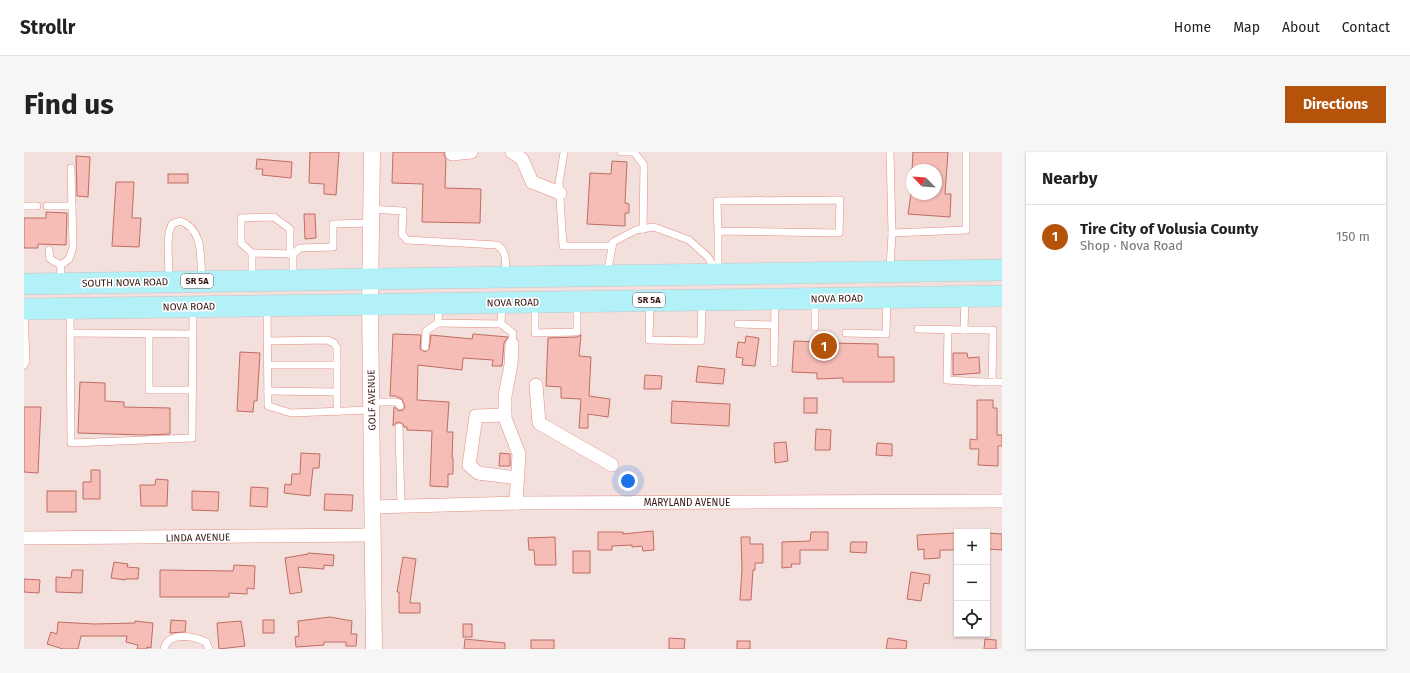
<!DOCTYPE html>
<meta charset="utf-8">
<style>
:root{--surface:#fff;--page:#f6f6f6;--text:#222;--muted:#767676;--line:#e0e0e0;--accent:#b45309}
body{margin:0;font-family:"Fira Sans",sans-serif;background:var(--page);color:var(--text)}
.controls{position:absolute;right:12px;bottom:12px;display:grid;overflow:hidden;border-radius:0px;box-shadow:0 1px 3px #0004}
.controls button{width:36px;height:36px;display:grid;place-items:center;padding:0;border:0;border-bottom:1px solid var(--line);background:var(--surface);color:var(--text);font:20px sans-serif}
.compass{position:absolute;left:882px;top:12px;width:36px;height:36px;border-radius:50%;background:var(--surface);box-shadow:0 1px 3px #0004;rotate:295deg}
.you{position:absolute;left:604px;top:329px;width:14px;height:14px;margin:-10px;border:3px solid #fff;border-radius:50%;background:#1a73e8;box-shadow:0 0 0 6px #1a73e833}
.badge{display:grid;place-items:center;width:26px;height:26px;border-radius:50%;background:var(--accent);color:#fff;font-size:13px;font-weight:700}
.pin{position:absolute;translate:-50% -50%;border:2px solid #fff;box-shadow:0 1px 4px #0006}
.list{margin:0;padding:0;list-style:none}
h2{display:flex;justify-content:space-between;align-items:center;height:52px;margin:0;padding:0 16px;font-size:17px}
h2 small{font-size:13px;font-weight:400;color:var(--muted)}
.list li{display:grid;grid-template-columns:26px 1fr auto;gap:12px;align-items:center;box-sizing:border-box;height:64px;padding:0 16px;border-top:1px solid var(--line)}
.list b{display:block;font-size:15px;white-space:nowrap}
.list p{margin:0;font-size:13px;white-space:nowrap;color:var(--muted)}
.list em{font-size:13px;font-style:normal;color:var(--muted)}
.icon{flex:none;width:22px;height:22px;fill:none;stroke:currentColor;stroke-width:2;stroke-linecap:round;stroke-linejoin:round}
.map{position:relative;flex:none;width:978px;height:497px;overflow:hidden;border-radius:0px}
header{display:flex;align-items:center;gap:24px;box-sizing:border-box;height:56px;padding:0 20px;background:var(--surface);border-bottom:1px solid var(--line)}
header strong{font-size:19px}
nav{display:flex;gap:22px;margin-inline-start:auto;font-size:14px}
.intro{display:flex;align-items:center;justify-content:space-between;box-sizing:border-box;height:96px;padding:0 24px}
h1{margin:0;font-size:28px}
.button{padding:10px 18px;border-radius:0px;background:var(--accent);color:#fff;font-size:14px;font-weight:700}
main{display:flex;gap:24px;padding:0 24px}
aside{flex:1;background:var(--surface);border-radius:0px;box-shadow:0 1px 3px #0004}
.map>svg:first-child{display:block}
.building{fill:#f5bdb5;stroke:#bf6c62}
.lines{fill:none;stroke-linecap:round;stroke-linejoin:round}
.service-casing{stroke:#e48d82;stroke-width:8}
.minor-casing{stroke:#e48d82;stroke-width:14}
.tertiary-casing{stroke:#e48d82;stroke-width:17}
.primary-casing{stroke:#cbc2c1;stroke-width:22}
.service{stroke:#fff;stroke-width:7}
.minor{stroke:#fff;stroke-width:13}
.tertiary{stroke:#fff;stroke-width:16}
.primary{stroke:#b3f1f9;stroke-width:21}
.service-bridge-casing{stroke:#e48d82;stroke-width:8;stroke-linecap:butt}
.service-bridge{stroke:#fff;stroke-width:7}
.labels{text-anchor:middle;stroke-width:3.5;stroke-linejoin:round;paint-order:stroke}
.shield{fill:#fff;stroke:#725b58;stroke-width:1}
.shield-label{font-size:9px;font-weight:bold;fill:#361511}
.street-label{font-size:10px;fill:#361511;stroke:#fff}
</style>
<header>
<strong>Strollr</strong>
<nav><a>Home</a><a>Map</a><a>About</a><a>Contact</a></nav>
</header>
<div class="intro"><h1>Find us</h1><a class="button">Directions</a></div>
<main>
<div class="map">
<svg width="978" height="497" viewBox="0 0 978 497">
<rect width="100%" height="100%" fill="#f3e0dd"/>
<!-- building -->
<g class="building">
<polygon points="286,0 315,0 312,43 300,42 300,32 285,31"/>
<polygon points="369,0 420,0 420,3 422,7 421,36 457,37 456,71 398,70 399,32 368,31"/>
<polygon points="889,0 924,0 921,42 927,42 926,65 884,62 887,42 912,42 912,18 888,18"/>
<polygon points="52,4 66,5 64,45 53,44"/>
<polygon points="233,7 268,10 267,26 238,23 239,17 232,17"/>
<polygon points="588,9 603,10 601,51 605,52 605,61 601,61 601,74 563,72 566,21 587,22"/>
<rect x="144" y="22" width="20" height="9"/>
<polygon points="92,30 110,30 108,66 117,66 115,95 88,94"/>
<polygon points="22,60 43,61 42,93 14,92 14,96 0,96 0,66 22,66"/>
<polygon points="280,62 291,62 292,86 281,87"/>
<polygon points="369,182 397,183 396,197 401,200 405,197 407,183 448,187 449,182 484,185 480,191 478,214 468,214 469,208 439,206 438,218 394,213 393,248 425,250 423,280 429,280 428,306 429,306 429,322 424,322 424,335 406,334 408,279 383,278 383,275 380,275 379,272 375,270 372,271 369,274 370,255 375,259 379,258 381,255 378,247 371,244 366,244"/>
<polygon points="557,183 555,204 567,205 565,244 586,247 584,265 564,262 564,276 555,276 557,247 537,246 537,235 522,234 524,186 553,185"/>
<polygon points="722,184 735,186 731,214 718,213 719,206 712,205 714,190 721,191"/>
<polygon points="770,189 793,190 793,189 806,189 807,191 854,192 854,205 870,205 870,230 819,230 819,226 793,227 793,221 768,220"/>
<polygon points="216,200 236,201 233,249 230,249 229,260 213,259"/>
<polygon points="929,201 943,201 944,206 955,205 956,221 929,223"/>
<polygon points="674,214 701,217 699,232 672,230"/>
<polygon points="621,223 638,224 637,237 620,237"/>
<polygon points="56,230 81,231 81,249 100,250 100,255 146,256 146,282 120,283 54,281"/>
<rect x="780" y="246" width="13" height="15"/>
<polygon points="953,248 969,248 969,256 973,256 973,283 978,283 978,294 974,294 974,314 954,313 955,297 946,297 946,287 953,288"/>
<polygon points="648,249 706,252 705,274 647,271"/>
<polygon points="0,255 17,255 14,321 0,320"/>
<polygon points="792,277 807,278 806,298 791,298"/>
<polygon points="762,290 764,309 751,311 750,291"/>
<polygon points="853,291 868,292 868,304 852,303"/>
<polygon points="277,301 296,302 295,316 289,316 286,344 260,341 261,332 267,333 268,322 276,322"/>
<polygon points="476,301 486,302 486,314 475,314"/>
<polygon points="67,318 76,318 76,347 59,347 59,330 67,330"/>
<polygon points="132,327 144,328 143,354 117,354 116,333 131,333"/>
<polygon points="227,335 244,336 243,355 226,354"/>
<rect x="23" y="339" width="29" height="21"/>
<polygon points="168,339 195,340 194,359 168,358"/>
<polygon points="301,342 329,343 328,359 300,358"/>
<polygon points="629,379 630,398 619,399 618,394 608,395 608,393 588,394 588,398 574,398 574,380 599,380 599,382"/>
<polygon points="787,380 804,380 804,398 776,398 776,412 767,412 768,415 758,416 758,390 786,389"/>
<polygon points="933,381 933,398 916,398 916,406 900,407 900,397 894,398 893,383"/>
<polygon points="963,381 978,382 978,398 963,397"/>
<polygon points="531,385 532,413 511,413 510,398 505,398 504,386"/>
<polygon points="717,385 726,385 726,392 739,392 739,411 731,411 731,418 729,418 727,448 716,448 718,417"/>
<polygon points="827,390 843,390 842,401 826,400"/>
<rect x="549" y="399" width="17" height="22"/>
<polygon points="284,401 310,403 309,414 300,413 300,417 274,415 278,440 266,442 261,406 284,402"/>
<polygon points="379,405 392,407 386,451 396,451 396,461 375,461 375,440 373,440"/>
<polygon points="90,410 104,412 103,415 115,416 114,427 101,427 101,428 87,426"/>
<polygon points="210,413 231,414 230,437 223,436 223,442 205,441 205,445 136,445 136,418 209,419"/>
<polygon points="48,418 59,418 58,441 32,440 32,425 47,426"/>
<polygon points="887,420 906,423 905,432 900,431 897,449 883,447"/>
<polygon points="0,427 16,428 15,441 0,440"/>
<polygon points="306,465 328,469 327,482 333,482 332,494 322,494 322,490 300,490 300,493 272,495 271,485 275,484 274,469"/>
<polygon points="147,468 162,469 161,480 146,481"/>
<rect x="239" y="468" width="11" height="13"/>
<polygon points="111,469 129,471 127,496 123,495 123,497 113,497 114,493 102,490 103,484 57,484 54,497 39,497 23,492 27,480 33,482 34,470 70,472 111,471"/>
<polygon points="217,469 221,494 195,497 193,471"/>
<rect x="439" y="472" width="9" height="13"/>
<polygon points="645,486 661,487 660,497 645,497"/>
<polygon points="864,486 883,489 882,497 862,497"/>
<polygon points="441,487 481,491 481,497 440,497"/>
<polygon points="961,487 972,488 972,497 960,497"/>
<rect x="507" y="488" width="23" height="9"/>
<rect x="713" y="489" width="13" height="8"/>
</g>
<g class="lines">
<defs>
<g id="service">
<polyline points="540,0 535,31 539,94 588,94"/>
<polyline points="597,0 610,0 620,13 619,77"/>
<polyline points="866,0 868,81"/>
<polyline points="0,54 13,54"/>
<polyline points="23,54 48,54"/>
<path d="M 347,57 L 379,59 L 378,82 L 383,88 L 473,93 C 484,100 481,112 482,123"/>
<polyline points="694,79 693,49 816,48 815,81 694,79 694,120"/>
<polyline points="25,98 26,107 37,113"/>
<polyline points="228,101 217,91 217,66 250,65 266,77 266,102"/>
<polyline points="269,102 276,96 309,95 309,72 347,71"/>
<polyline points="866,117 868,81 942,78 942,0"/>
<polyline points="583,122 589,90 612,78 630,75 665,88 684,105 692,119"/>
<path d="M 145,127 L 144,92 L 145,80 L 148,72 L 156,69 C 180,77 176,106 178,127"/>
<polyline points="228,128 228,101 269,102 269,126"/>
<polyline points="36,129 37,113 45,107 49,95 47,16"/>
<polyline points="941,146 940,178 969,178 968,230 978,230"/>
<polyline points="626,149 625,188 677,189 678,150"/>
<polyline points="791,149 791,175"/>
<polyline points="511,152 511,181 553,180 553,152"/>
<polyline points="415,153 414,171 477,172 478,153"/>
<polyline points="243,156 244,254 267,261 347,258"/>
<polyline points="46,157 47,291 168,286 169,157"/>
<polyline points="477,172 489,181 488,192"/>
<polyline points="714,172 751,173"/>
<polyline points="894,177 940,178"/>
<polyline points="924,177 923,228 959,230"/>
<polyline points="46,181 169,182"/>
<polyline points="822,181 862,182 863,146"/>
<polyline points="125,182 125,238 169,238"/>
<polyline points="243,189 303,188 310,191 313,196 313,259"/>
<polyline points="401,195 402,179 414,171"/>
<polyline points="750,211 751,149"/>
<polyline points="0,213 2,209 0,160"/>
<polyline points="243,213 313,213"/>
<polyline points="244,239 313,240"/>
<polyline points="347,250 372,250 375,251 376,254"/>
<polyline points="375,275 377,355"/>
<path d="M 140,497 C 144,479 170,484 182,490 L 185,497"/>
</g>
<g id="minor">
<polyline points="488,0 498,7 508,30 536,41"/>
<polyline points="428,2 447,0"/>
<polyline points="488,192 487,213 481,244 481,266 495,302 492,351"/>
<polyline points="512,233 515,271 588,313"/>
<polyline points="481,263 452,264 445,313 454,321 494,326"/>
<polyline points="348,355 495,351 978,349"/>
<polyline points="0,386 348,383"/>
</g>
<polyline id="tertiary" points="348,0 346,152 350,497"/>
<g id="primary">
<polyline points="0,132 978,118"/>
<polyline points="0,157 978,144"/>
</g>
</defs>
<!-- service casing -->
<use href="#service" class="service-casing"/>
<!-- minor casing -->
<use href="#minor" class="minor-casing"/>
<!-- tertiary casing -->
<use href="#tertiary" class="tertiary-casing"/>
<!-- primary casing -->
<use href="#primary" class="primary-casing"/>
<!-- service -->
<use href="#service" class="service"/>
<!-- minor -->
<use href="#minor" class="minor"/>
<!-- tertiary -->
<use href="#tertiary" class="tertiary"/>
<!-- primary -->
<use href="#primary" class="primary"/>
<defs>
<polyline id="service-bridge" points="959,230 970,230"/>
</defs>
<!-- service-bridge casing -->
<use href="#service-bridge" class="service-bridge-casing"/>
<!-- service-bridge -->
<use href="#service-bridge" class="service-bridge"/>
</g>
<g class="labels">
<!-- shield labels -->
<g class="shield">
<rect x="157" y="122" width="32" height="14" rx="3"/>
<rect x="609" y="141" width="32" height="14" rx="3"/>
</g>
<g class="shield-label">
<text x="173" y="132">SR 5A</text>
<text x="625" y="151">SR 5A</text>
</g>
<!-- street labels -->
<g class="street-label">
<text transform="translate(101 130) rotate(-1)" y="4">SOUTH NOVA ROAD</text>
<text transform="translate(813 146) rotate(-1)" y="4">NOVA ROAD</text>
<text transform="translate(489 150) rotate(-1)" y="4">NOVA ROAD</text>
<text transform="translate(165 154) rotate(-1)" y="4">NOVA ROAD</text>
<text transform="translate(347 248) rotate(-91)" y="4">GOLF AVENUE</text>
<text x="663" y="354">MARYLAND AVENUE</text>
<text transform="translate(174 385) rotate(-1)" y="4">LINDA AVENUE</text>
</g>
</g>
</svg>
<div class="controls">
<button>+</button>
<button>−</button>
<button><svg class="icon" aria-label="locate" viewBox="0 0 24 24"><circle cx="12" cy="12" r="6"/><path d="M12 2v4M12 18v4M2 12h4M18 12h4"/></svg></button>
</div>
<svg class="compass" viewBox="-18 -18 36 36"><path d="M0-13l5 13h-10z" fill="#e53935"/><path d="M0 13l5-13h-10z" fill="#767676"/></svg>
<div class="you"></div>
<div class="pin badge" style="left:800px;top:194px">1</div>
</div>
<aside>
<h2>Nearby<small></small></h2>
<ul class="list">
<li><span class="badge">1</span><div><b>Tire City of Volusia County</b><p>Shop · Nova Road</p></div><em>150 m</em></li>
</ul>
</aside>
</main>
